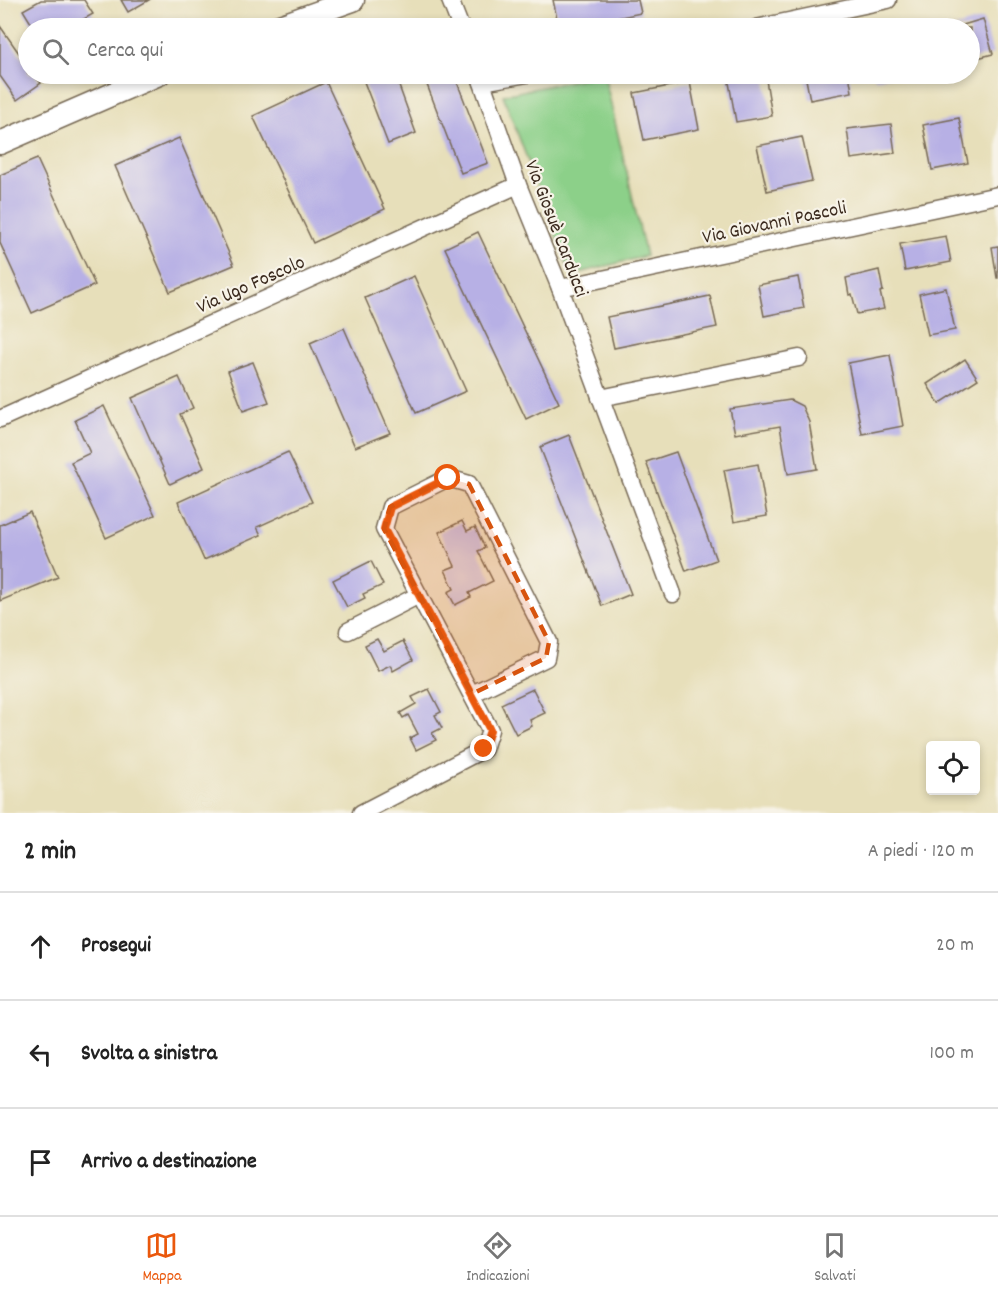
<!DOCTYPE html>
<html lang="it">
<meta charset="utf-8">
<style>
:root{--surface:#fff;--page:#f6f6f6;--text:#222;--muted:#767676;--line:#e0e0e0;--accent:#ea580c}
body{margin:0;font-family:Dekko,sans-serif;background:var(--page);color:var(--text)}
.controls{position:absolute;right:18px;bottom:18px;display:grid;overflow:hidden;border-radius:6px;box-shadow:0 3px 9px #0003}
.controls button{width:54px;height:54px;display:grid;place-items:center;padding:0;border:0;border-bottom:2px solid var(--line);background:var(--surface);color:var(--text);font:30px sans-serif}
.stop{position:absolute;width:18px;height:18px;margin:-14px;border:4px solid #ea580c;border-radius:50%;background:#fff}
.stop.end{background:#ea580c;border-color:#fff;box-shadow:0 2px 6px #0008}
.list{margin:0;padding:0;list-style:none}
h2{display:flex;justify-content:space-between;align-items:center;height:78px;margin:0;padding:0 24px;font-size:26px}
h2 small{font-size:20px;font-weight:400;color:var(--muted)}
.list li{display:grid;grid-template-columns:39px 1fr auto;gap:18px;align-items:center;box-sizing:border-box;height:108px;padding:0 24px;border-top:2px solid var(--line)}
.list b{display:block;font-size:22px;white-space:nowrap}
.list em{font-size:20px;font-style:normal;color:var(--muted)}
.icon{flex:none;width:33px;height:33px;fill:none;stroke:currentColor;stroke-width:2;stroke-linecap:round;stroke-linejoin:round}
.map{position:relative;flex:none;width:998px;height:813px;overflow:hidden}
.search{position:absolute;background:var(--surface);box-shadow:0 3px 9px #0003;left:18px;right:18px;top:18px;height:66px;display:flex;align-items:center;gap:15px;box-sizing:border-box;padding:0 21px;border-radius:33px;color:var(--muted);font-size:22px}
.sheet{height:402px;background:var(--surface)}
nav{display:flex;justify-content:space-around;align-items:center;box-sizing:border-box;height:84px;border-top:2px solid var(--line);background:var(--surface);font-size:16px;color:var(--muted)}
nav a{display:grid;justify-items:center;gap:3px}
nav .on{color:var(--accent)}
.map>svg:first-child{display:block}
.green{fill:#8cd089;stroke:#647d54;stroke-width:1.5}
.building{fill:#b7b0e5}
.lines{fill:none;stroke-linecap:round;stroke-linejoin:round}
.street-casing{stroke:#776955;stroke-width:19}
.secondary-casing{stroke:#776955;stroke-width:25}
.street{stroke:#fff;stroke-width:16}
.secondary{stroke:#fff;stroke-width:22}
.route{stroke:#ea580c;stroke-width:8}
.marked{fill:#d7540e;fill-opacity:0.2;stroke:#d7540e;stroke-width:4.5;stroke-dasharray:12 8;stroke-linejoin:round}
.labels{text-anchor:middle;stroke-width:4.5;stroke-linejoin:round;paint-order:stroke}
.street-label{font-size:20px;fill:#3b2a1e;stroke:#f7f3e8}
</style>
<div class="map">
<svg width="998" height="813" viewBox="0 0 998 813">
<rect width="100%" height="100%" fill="#f7f3e8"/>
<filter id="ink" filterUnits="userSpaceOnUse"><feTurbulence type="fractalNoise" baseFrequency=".0167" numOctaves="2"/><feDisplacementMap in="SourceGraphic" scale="12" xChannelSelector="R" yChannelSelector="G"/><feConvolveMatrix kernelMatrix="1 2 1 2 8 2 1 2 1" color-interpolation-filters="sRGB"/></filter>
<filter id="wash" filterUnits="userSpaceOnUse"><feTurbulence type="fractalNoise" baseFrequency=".008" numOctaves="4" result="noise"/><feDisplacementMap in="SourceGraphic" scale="24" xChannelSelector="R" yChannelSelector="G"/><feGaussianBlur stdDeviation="1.35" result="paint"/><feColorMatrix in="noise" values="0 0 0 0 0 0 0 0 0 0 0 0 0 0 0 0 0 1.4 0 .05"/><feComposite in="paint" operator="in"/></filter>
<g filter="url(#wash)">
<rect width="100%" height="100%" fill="#e7dfba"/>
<!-- green -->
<polygon class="green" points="604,74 646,256 571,275 503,95"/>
<g id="blocks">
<!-- building -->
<g class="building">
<polygon points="41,0 84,0 93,14 68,28 34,28 23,10"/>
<polygon points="121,0 149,0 128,12"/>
<polygon points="553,0 638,0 641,13 567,28 559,28"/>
<polygon points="983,19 993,54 970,60 970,28 953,28"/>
<polygon points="0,26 28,66 28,74 34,74 41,83 17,100 0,76"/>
<polygon points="361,74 454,74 488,163 461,173 424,77 399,86 416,133 388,144"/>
<polygon points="748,74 765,74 772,116 736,122 728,77"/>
<polygon points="805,74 849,74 852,92 810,100"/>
<polygon points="874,74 896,74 896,75 875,79"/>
<polygon points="326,82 385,209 313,243 253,116"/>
<polygon points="690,82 699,129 644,140 634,93"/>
<polygon points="959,118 968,163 932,170 923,125"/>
<polygon points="891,124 895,153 851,159 847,129"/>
<polygon points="802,137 812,181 767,191 757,146"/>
<polygon points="179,138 234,265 170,292 115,166"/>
<polygon points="37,159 95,285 32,313 0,243 0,175"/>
<polygon points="478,232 559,403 526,419 445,248"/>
<polygon points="946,236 951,262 905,271 900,244"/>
<polygon points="998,246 998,278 997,278 992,247"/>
<polygon points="879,270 883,291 880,292 884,309 857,314 852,294 849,295 846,278"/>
<polygon points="414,276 466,391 416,413 365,298"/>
<polygon points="798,277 804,308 764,316 758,285"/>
<polygon points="946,288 955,330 928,335 919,294"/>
<polygon points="710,296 717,327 614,348 607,317"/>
<polygon points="344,328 390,433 355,447 310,343"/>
<polygon points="890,355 903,426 862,434 848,363"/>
<polygon points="965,359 978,379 939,404 927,384"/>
<polygon points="253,362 269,402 243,411 228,371"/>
<polygon points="179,377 193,408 180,414 204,468 170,484 132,398"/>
<polygon points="790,400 802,406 809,422 817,469 788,474 780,426 735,434 730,409"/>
<polygon points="104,406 155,515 106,538 71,462 90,453 75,420"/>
<polygon points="569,435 631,594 602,606 540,447"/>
<polygon points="288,452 312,502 257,527 261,535 204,560 178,502"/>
<polygon points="676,452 716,560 686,571 646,462"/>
<polygon points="758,464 767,516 734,522 724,470"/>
<polygon points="30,512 58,577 0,601 0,525"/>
<polygon points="462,521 467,531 475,527 485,548 478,551 493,581 469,593 471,597 455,605 448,592 454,589 445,570 455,566 439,532"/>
<polygon points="371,561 383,585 363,594 365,598 347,607 333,580"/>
<polygon points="377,639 384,651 403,641 413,660 393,671 390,665 378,671 365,645"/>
<polygon points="429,689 441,712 435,715 442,728 432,733 436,740 416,750 410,738 418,734 408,715 403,718 400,713 416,704 412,697"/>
<polygon points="533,689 545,713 530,720 532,726 516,734 501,704"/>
</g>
</g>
</g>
<g filter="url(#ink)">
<use href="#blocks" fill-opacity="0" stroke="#776955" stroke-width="1.5"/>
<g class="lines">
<defs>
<g id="street">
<polyline points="450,0 461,28"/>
<polyline points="756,28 888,0"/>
<polyline points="479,74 518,185 560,288 673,594"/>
<polyline points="482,82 527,74"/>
<polyline points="560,288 998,195"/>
<polyline points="600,398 799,358"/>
<polyline points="0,419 518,185"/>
<polyline points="348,631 419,595"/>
<polyline points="361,813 484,749 490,730 384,529 390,507 448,478 469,484 549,642 546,658 472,694"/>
</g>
<g id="secondary">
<polyline points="274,28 353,0"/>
<polyline points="0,143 159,74"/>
</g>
</defs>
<!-- street casing -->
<use href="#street" class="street-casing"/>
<!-- secondary casing -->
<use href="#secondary" class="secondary-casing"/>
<!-- street -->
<use href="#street" class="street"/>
<!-- secondary -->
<use href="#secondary" class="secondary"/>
</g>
</g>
<g class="lines" filter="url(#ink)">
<!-- route -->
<polyline class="route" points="448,478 390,507 384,529 490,730 484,749"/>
</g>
<!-- marked area -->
<path class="marked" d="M 448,478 L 469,484 L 549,642 L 546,658 L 472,694 L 384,529 L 390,507 Z"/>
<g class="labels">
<!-- street labels -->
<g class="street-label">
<text transform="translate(774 221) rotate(-12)" y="7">Via Giovanni Pascoli</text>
<text transform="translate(558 228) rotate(69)" y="7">Via Giosuè Carducci</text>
<text transform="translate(250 283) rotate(-24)" y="7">Via Ugo Foscolo</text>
</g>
</g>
</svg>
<div class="controls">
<button><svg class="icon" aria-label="locate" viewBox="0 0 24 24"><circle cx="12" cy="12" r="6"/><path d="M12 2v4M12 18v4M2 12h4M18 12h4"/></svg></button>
</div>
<div class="stop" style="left:448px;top:478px"></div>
<div class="stop end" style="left:484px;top:749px"></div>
<div class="search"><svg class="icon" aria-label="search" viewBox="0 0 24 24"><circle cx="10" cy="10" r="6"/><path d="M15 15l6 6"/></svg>Cerca qui</div>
</div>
<section class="sheet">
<h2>2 min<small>A piedi · 120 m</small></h2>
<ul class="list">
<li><svg class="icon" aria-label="ahead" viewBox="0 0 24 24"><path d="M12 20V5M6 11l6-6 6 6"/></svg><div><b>Prosegui</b></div><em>20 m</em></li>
<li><svg class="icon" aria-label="left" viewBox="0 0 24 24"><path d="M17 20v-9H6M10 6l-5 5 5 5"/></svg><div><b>Svolta a sinistra</b></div><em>100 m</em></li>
<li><svg class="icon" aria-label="arrive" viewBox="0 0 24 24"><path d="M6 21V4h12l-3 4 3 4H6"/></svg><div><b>Arrivo a destinazione</b></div></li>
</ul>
</section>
<nav>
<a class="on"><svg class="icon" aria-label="map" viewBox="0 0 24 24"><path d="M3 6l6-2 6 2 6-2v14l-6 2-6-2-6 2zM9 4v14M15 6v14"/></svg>Mappa</a>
<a><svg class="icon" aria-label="directions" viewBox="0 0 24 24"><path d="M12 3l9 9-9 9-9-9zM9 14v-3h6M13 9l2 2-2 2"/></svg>Indicazioni</a>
<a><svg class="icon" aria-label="saved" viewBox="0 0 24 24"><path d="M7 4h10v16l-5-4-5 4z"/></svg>Salvati</a>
</nav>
